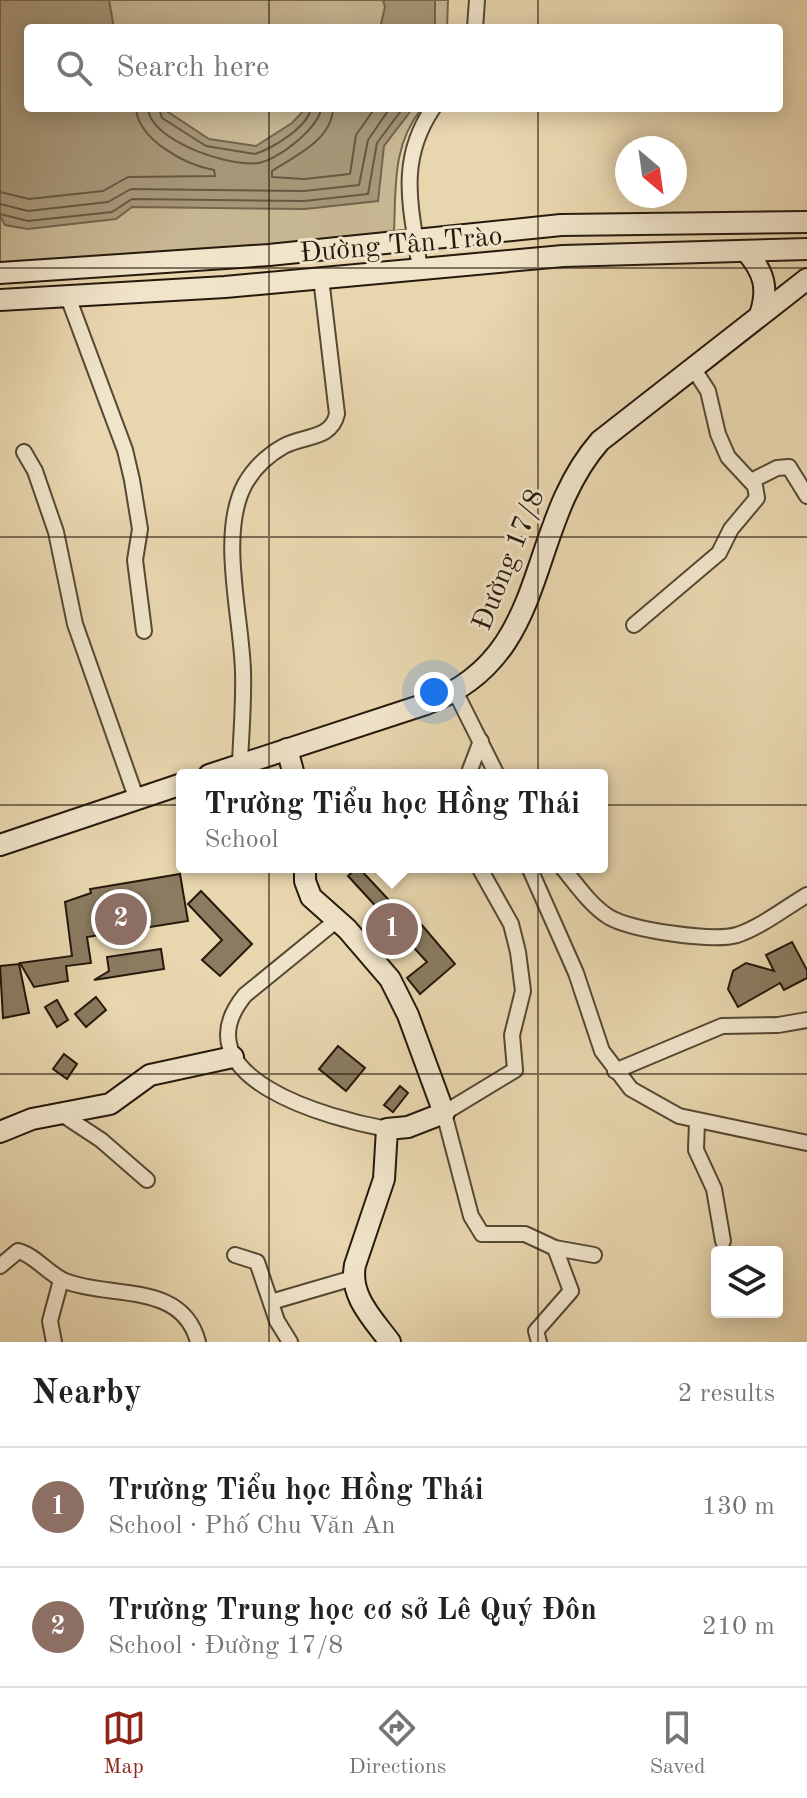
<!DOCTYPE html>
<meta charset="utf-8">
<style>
:root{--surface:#fff;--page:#f2f2f2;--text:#222;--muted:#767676;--line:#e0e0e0;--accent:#8f2418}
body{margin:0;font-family:"Old Standard TT",serif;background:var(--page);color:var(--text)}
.controls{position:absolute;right:24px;bottom:24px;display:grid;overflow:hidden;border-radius:8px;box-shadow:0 4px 20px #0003}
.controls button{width:72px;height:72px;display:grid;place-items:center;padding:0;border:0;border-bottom:2px solid var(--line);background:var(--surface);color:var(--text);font:40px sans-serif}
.compass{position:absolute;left:615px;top:136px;width:72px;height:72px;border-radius:50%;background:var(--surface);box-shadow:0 4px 20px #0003;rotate:151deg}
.you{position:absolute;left:434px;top:692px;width:28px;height:28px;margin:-20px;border:6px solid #fff;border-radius:50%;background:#1a73e8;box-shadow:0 0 0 12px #1a73e833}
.badge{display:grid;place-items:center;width:52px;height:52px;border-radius:50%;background:var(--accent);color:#fff;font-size:26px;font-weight:700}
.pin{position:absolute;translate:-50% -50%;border:4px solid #fff;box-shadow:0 2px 8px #0006}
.popup{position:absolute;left:176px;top:769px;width:432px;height:104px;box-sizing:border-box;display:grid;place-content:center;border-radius:8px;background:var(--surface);filter:drop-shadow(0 2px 6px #0005);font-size:26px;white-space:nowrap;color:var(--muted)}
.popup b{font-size:30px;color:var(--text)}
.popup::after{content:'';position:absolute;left:50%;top:100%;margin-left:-16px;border:16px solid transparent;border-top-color:var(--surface)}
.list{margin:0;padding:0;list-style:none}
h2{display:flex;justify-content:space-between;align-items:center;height:104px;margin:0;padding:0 32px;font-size:34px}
h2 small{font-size:26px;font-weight:400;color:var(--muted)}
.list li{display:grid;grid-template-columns:52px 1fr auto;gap:24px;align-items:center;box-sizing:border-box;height:120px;padding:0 32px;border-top:2px solid var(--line)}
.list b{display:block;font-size:30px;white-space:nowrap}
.list p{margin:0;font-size:26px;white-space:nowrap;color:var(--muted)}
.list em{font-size:26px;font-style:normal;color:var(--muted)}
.icon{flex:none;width:44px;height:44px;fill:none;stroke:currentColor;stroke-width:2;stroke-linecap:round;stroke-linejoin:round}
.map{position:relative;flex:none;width:807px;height:1342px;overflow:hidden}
.search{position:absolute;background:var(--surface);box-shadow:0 4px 20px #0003;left:24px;right:24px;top:24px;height:88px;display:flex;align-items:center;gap:20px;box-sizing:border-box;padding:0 28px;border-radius:8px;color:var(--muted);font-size:30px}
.sheet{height:344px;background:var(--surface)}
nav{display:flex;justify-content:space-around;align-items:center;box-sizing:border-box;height:112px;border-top:2px solid var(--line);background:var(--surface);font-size:22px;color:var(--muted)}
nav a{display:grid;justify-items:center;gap:4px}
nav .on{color:var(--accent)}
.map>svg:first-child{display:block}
.green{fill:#c7b692;stroke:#76684f;stroke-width:2}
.water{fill:#a69677;stroke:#73644c;stroke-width:2}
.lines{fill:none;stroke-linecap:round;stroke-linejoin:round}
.shore{stroke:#665842;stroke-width:2}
.building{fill:#8b7b60;stroke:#26190c;stroke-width:2}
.street-casing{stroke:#564834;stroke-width:18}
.secondary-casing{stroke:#26190c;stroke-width:24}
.street{stroke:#f0e4ca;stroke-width:14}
.secondary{stroke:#f0e4ca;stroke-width:20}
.grid{fill:none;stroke:#26190c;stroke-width:2;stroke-opacity:0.55}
.labels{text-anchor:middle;stroke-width:6;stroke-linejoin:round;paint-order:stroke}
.street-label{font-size:28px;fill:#26190c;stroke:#f0e4ca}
</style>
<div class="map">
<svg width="807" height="1342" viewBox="0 0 807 1342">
<rect width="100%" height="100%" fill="#e8d6ae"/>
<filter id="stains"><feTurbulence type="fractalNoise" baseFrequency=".0025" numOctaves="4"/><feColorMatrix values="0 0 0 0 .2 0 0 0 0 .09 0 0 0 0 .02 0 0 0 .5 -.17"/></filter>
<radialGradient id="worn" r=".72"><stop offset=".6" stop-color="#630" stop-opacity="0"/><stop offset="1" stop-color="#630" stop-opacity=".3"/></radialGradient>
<!-- green -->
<path class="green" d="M 0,0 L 448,0 L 447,28 L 28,28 L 28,108 L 422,108 C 392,145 396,187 394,233 L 0,271 Z"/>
<!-- water -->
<g class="water">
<polygon points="0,0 109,0 114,28 28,28 28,108 162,108 209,139 256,146 292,123 306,108 413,108 384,146 378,201 305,209 132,207 116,219 28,229 5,225 0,216"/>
<polygon points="383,0 435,0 435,28 380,28 385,7"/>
</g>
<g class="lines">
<!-- shore -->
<g class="shore">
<path d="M 148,108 C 150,141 229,167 258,163 C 277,161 320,127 321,108"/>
<path d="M 159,108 L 162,118 L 206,146 L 255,154 C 273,148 308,127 311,108"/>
<path d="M 333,108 C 332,140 295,156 272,171 L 272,177 L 304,179 L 350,174 L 356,135 L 375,108"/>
<path d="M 0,192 L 29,199 L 103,191 L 128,177 L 215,176 L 214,170 C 186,165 138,140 136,108"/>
<polyline points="0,204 28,211 108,202 131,189 304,191 359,185 368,140 390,108"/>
<polyline points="0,214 28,221 112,212 132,199 304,201 368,194 377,143 403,108"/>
</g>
</g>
<!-- building -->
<g class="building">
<polygon points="358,867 416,929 421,924 455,964 420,994 407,978 427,962 348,876"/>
<polygon points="180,874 188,921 87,937 91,963 66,966 68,981 34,987 20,963 72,956 65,902 91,893 90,889"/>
<polygon points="201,891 252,944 220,976 202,960 222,940 188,904"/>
<polygon points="792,942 807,970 807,978 784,990 780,983 738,1007 728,989 733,971 746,963 774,971 766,955"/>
<polygon points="161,949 164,969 94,980 109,971 107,957"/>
<polygon points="19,964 29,1013 3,1018 0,966"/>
<polygon points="96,997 106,1010 86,1027 75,1014"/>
<polygon points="57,1000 68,1020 57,1027 45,1007"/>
<polygon points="338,1046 365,1068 346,1091 319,1069"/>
<polygon points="64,1054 77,1064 67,1079 53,1069"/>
<polygon points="400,1086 408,1093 393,1112 384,1105"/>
</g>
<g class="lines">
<defs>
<g id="street">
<polyline points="475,28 477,0"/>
<path d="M 420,270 C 412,209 396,163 433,108"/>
<polyline points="68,297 125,450 132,480 140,529 135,560 144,631"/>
<polyline points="24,452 35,471 56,532 75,624 137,800"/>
<polyline points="751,481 777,468 789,467 807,496"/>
<polyline points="634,625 719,553 731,529 757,498 755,486 728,457 718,434 708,391 693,368"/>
<polyline points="456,693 497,775"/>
<path d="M 240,764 C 241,734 244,703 243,672 C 242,618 218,534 245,484 C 254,468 268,455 284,446 C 304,435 331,440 337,414 L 321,278"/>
<polyline points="468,775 481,741"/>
<polyline points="479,867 511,924 518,952 523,991 512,1035 515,1070 444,1113 471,1216 482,1234 525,1234 555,1248 594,1255"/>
<polyline points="529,867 576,973 602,1051 631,1089 679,1116 807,1143"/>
<path d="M 562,867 C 576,884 590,905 609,917 C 631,930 712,942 737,935 C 761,927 785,908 807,895"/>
<path d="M 337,920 L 245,995 C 177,1078 331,1119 387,1129"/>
<polyline points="615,1071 722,1026 778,1025 807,1020"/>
<polyline points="60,1113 101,1140 147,1180"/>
<polyline points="697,1121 696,1150 714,1189 723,1241"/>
<polyline points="235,1255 257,1262 277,1321 290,1342"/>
<path d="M 0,1266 L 18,1251 C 35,1255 48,1274 65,1281 C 111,1299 182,1281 198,1342"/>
<polyline points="271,1302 353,1278"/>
<polyline points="54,1342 50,1321 61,1280"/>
<polyline points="539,1342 536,1331 571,1291 555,1248"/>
</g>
<g id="secondary">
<path d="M 746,251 C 764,272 769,288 760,315"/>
<polyline points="0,273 269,255 561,225 807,222"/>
<polyline points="0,300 225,287 563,256 807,249"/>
<polyline points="287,749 294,775"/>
<path d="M 209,775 L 426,704 C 553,657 523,529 600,441 L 807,279"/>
<polyline points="0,845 182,784"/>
<path d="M 305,867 L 305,881 L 311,897 L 347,929 L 390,979 L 408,1015 L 444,1113 L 408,1127 L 387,1129 L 384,1179 L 355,1265 C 349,1296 373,1319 390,1342"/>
<polyline points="0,1132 32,1119 110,1104 150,1075 233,1057"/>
</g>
</defs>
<!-- street casing -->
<use href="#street" class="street-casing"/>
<!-- secondary casing -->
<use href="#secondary" class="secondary-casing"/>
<!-- street -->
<use href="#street" class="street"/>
<!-- secondary -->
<use href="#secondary" class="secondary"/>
</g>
<!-- grid -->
<path class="grid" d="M 269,0 L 269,28M 538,0 L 538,28M 269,108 L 269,1342M 538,108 L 538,1342M 0,268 L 807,268M 0,537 L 807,537M 0,805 L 807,805M 0,1074 L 807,1074"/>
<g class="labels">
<!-- street labels -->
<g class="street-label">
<text transform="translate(401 243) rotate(-5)" y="10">Đường Tân Trào</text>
<text transform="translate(507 559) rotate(-68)" y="10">Đường 17/8</text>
</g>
</g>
<rect width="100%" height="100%" filter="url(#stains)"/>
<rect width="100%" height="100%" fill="url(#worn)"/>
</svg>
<div class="controls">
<button><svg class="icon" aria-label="layers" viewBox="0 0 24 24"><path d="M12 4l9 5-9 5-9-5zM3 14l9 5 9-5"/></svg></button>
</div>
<svg class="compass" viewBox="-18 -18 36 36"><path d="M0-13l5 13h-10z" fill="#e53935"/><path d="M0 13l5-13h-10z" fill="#767676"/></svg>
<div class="you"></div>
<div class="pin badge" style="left:392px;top:929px;background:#8d6e63">1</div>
<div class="popup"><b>Trường Tiểu học Hồng Thái</b>School</div>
<div class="pin badge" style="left:121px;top:919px;background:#8d6e63">2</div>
<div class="search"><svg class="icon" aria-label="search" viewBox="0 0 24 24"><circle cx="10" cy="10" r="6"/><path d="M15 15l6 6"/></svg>Search here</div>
</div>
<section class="sheet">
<h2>Nearby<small>2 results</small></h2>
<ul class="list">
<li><span class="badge" style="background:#8d6e63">1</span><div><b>Trường Tiểu học Hồng Thái</b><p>School · Phố Chu Văn An</p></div><em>130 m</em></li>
<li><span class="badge" style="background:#8d6e63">2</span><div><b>Trường Trung học cơ sở Lê Quý Đôn</b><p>School · Đường 17/8</p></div><em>210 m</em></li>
</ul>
</section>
<nav>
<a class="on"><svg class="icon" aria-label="map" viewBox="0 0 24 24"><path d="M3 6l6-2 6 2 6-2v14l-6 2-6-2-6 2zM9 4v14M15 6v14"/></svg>Map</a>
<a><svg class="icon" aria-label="directions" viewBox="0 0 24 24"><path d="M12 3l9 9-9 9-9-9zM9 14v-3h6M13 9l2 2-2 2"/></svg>Directions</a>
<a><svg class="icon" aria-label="saved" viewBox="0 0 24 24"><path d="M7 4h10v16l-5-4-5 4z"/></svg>Saved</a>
</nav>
